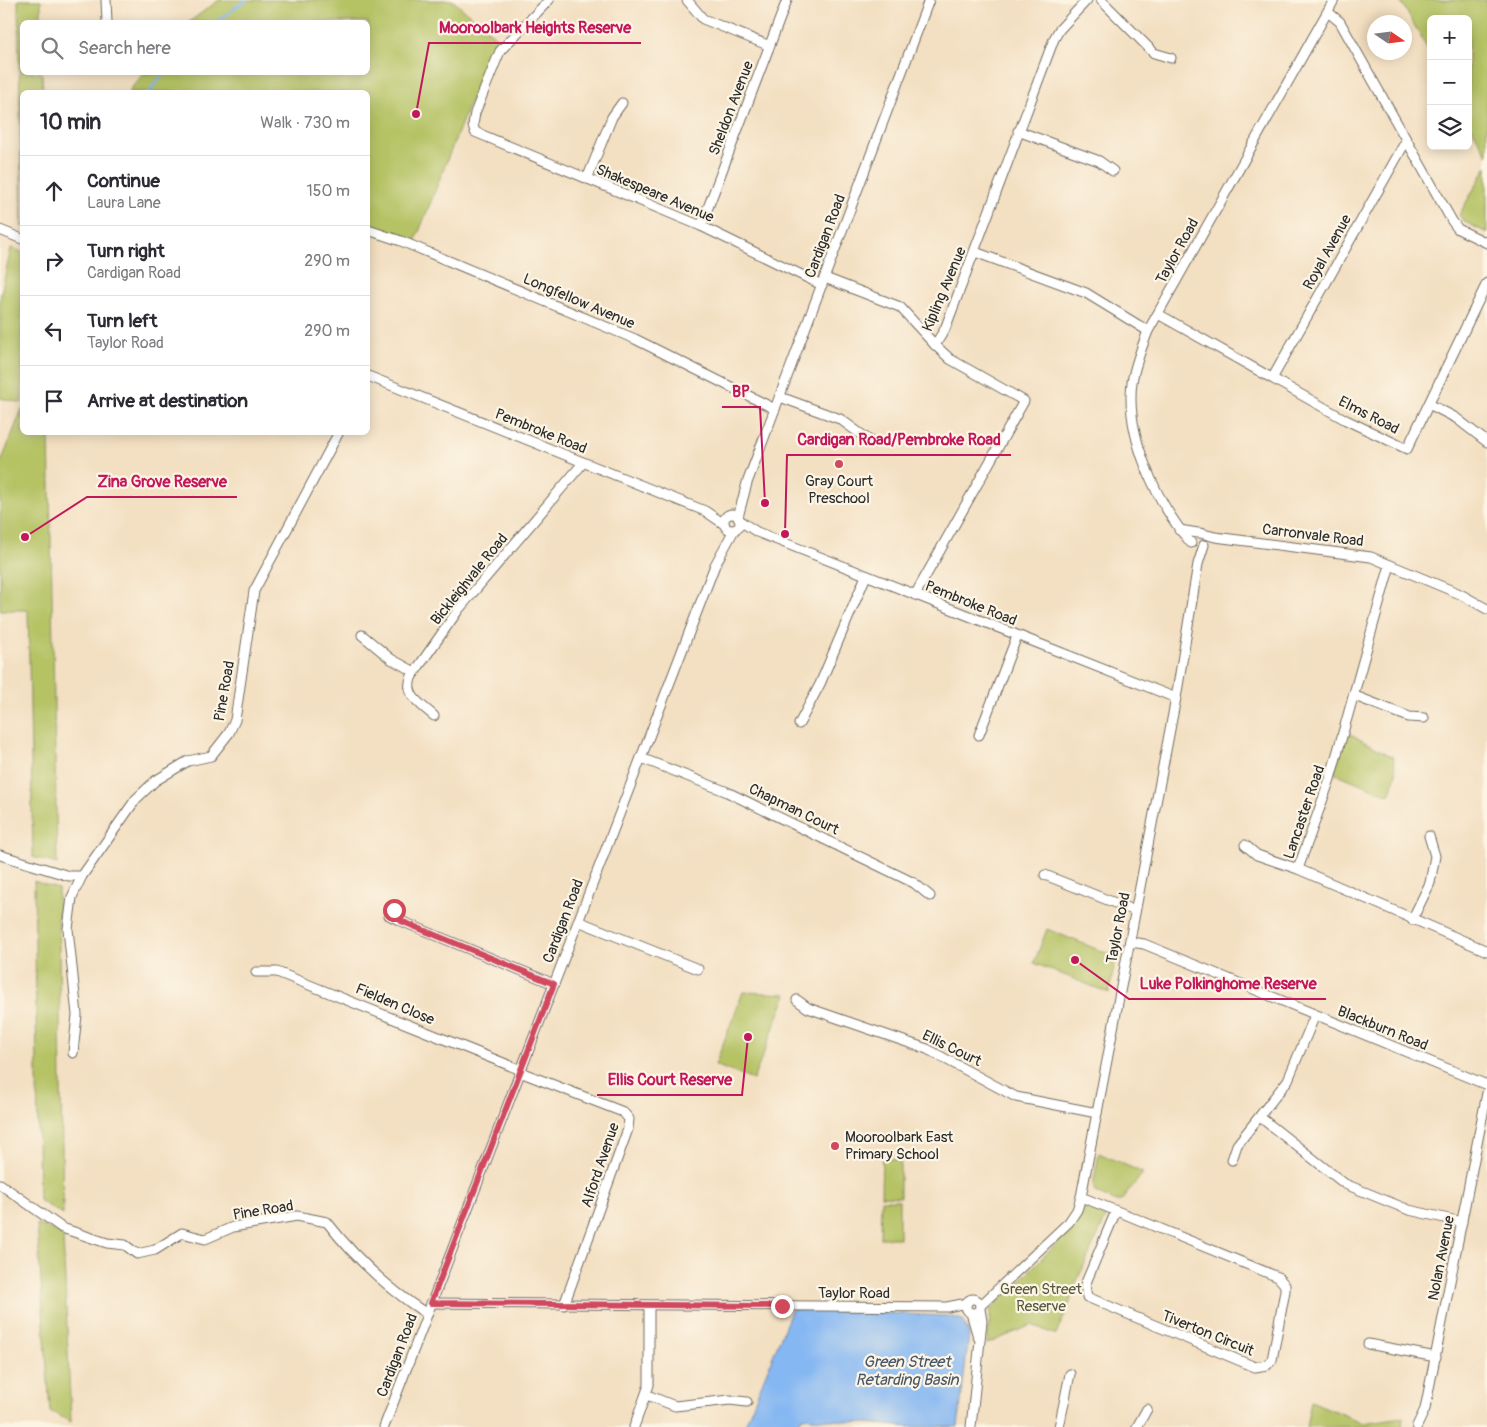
<!DOCTYPE html>
<meta charset="utf-8">
<style>
:root{--surface:#fff;--page:#f2f2f3;--text:#2b2b33;--muted:#7c7c81;--line:#e1e1e2}
body{margin:0;font-family:Pangolin,sans-serif;background:var(--page);color:var(--text)}
.controls{position:absolute;right:15px;top:15px;display:grid;overflow:hidden;border-radius:8px;box-shadow:0 2px 12px #0003}
.controls button{width:45px;height:45px;display:grid;place-items:center;padding:0;border:0;border-bottom:1px solid var(--line);background:var(--surface);color:var(--text);font:25px sans-serif}
.compass{position:absolute;left:1367px;top:15px;width:45px;height:45px;border-radius:50%;background:var(--surface);box-shadow:0 2px 12px #0003;rotate:103deg}
.stop{position:absolute;width:15px;height:15px;margin:-11px;border:4px solid #d1495b;border-radius:50%;background:#fff}
.stop.end{background:#d1495b;border-color:#fff;box-shadow:0 1px 5px #0008}
.list{margin:0;padding:0;list-style:none}
h2{display:flex;justify-content:space-between;align-items:center;height:65px;margin:0;padding:0 20px;font-size:21px}
h2 small{font-size:16px;font-weight:400;color:var(--muted)}
.list li{display:grid;grid-template-columns:32px 1fr auto;gap:15px;align-items:center;box-sizing:border-box;height:70px;padding:0 20px;border-top:1px solid var(--line)}
.list b{display:block;font-size:19px;white-space:nowrap}
.list p{margin:0;font-size:16px;white-space:nowrap;color:var(--muted)}
.list em{font-size:16px;font-style:normal;color:var(--muted)}
.icon{flex:none;width:28px;height:28px;fill:none;stroke:currentColor;stroke-width:2;stroke-linecap:round;stroke-linejoin:round}
.map{position:relative;flex:none;width:1487px;height:1427px;overflow:hidden}
.search{position:absolute;background:var(--surface);box-shadow:0 2px 12px #0003;left:20px;top:20px;width:350px;height:55px;display:flex;align-items:center;gap:12px;box-sizing:border-box;padding:0 18px;border-radius:8px;color:var(--muted);font-size:19px}
.panel{position:absolute;background:var(--surface);box-shadow:0 2px 12px #0003;left:20px;top:90px;width:350px;height:345px;border-radius:8px}
.map>svg:first-child{display:block}
.green{fill:#b5c365;stroke:#707748}
.water{fill:#85b7f2;stroke:#58718e}
.lines{fill:none;stroke-linecap:round;stroke-linejoin:round}
.stream{stroke:#85b7f2;stroke-width:2.5}
.minor-casing{stroke:#716a60;stroke-width:11}
.minor{stroke:#fff;stroke-width:9}
.route{stroke:#d1495b;stroke-width:6}
.poi-dot{fill:#d1495b;stroke:#fcf5e5;stroke-width:2}
.labels{text-anchor:middle;stroke-width:4.5;stroke-linejoin:round;paint-order:stroke}
.street-label{font-size:15px;fill:#2b2b2b;stroke:#fcf5e5}
.poi-label{font-size:15px;fill:#2b2b2b;stroke:#fcf5e5}
.park-label{font-size:15px;fill:#54593c;stroke:#fcf5e5}
.water-label{font-size:16px;font-style:italic;fill:#465567;stroke:#fcf5e5}
.leader{fill:none;stroke:#c2185b;stroke-width:2}
.callout-dot{fill:#c2185b;stroke:#fcf5e5;stroke-width:2}
.callout-label{font-size:16px;text-anchor:middle;font-weight:bold;fill:#c2185b;stroke:#fcf5e5;stroke-width:4.5;stroke-linejoin:round;paint-order:stroke}
</style>
<div class="map">
<svg width="1487" height="1427" viewBox="0 0 1487 1427">
<rect width="100%" height="100%" fill="#fcf5e5"/>
<filter id="ink" filterUnits="userSpaceOnUse"><feTurbulence type="fractalNoise" baseFrequency=".02" numOctaves="2"/><feDisplacementMap in="SourceGraphic" scale="10" xChannelSelector="R" yChannelSelector="G"/><feConvolveMatrix kernelMatrix="1 2 1 2 8 2 1 2 1" color-interpolation-filters="sRGB"/></filter>
<filter id="wash" filterUnits="userSpaceOnUse"><feTurbulence type="fractalNoise" baseFrequency=".0096" numOctaves="4" result="noise"/><feDisplacementMap in="SourceGraphic" scale="20" xChannelSelector="R" yChannelSelector="G"/><feGaussianBlur stdDeviation="1.12" result="paint"/><feColorMatrix in="noise" values="0 0 0 0 0 0 0 0 0 0 0 0 0 0 0 0 0 1.4 0 .05"/><feComposite in="paint" operator="in"/></filter>
<g filter="url(#wash)">
<rect width="100%" height="100%" fill="#f3dfc1"/>
<!-- green -->
<g class="green">
<polygon points="18,0 41,0 41,22 22,22 22,72 42,73 43,92 22,92 22,227"/>
<polygon points="219,0 452,0 501,41 489,53 415,242 368,225 368,92 128,92 144,73 368,72 368,22 189,22"/>
<polygon points="1400,0 1487,0 1487,155 1468,121 1468,19 1431,19 1431,55"/>
<polygon points="1487,166 1487,233 1465,222 1459,215"/>
<polygon points="11,248 22,252 22,403 0,398 0,298"/>
<polygon points="22,409 22,432 49,433 57,864 33,857 28,610 0,610 0,465"/>
<polygon points="1346,732 1393,757 1396,775 1389,795 1334,773"/>
<polygon points="34,881 58,889 63,1215 39,1200"/>
<polygon points="1047,929 1116,957 1109,993 1034,963"/>
<polygon points="743,992 787,994 753,1080 715,1065"/>
<polygon points="1099,1153 1143,1173 1121,1201 1114,1201 1095,1192 1093,1185"/>
<polygon points="882,1159 900,1159 900,1197 881,1196"/>
<polygon points="881,1200 899,1200 899,1238 880,1238"/>
<polygon points="1086,1204 1108,1213 1074,1287 1070,1302 1056,1335 1032,1325 987,1344 991,1309 1061,1239 1080,1217"/>
<polygon points="37,1224 63,1234 71,1422 50,1411"/>
<polygon points="1311,1401 1363,1423 1403,1417 1402,1427 1306,1427"/>
</g>
<!-- water -->
<polygon class="water" points="792,1309 948,1316 963,1320 969,1334 958,1427 909,1427 802,1417 796,1427 744,1427"/>
<g class="lines">
<!-- stream -->
<g class="stream">
<polyline points="216,22 246,0"/>
<polyline points="149,92 165,72"/>
</g>
</g>
</g>
<g filter="url(#ink)">
<g class="lines">
<defs>
<g id="minor">
<polyline points="106,0 107,22"/>
<polyline points="549,0 500,51 475,113 473,125 475,132 701,226 822,285"/>
<polyline points="687,0 703,19 770,46"/>
<polyline points="1101,0 1154,53 1171,58"/>
<polyline points="1328,12 1340,22 1452,221 1458,229 1487,243"/>
<polyline points="1018,131 1099,161 1113,171"/>
<polyline points="587,179 612,117 622,103"/>
<polyline points="701,226 787,0"/>
<polyline points="0,230 22,239"/>
<polyline points="368,230 401,241 635,339 775,409"/>
<polyline points="975,252 1086,293 1148,331"/>
<polyline points="825,278 900,307 935,345"/>
<polyline points="1158,314 1346,420 1407,449 1487,283"/>
<polyline points="368,376 705,511 724,524"/>
<polyline points="1273,377 1406,141"/>
<polyline points="780,397 840,419 873,443"/>
<polyline points="1429,404 1456,418 1487,442"/>
<circle cx="732" cy="522" r="8"/>
<polyline points="738,517 747,483 929,0"/>
<polyline points="740,521 757,532 1176,698"/>
<polyline points="1179,530 1198,533"/>
<polyline points="1200,533 1215,537 1371,557 1460,594 1487,609"/>
<path d="M 1191,543 C 1157,504 1125,435 1132,382 C 1135,364 1142,347 1148,331 L 1334,0"/>
<polyline points="1390,565 1330,779 1298,869 1487,951"/>
<polyline points="915,595 1024,401 950,359 935,345 945,329 1054,39 1059,30 1087,0"/>
<polyline points="362,635 391,659 415,672"/>
<polyline points="1355,696 1409,717 1424,718"/>
<path d="M 434,716 C 421,704 403,695 412,676 L 459,609 L 583,463"/>
<polyline points="799,724 820,684 866,576"/>
<polyline points="979,735 1017,636"/>
<polyline points="641,758 725,791 914,883 930,896"/>
<polyline points="1245,845 1257,855 1298,869"/>
<polyline points="0,855 69,876 82,876"/>
<polyline points="1045,875 1135,911"/>
<polyline points="1412,920 1430,883 1435,856 1429,836"/>
<polyline points="401,921 398,911 390,911 389,915 401,921 554,984"/>
<polyline points="578,921 698,969"/>
<polyline points="1130,942 1144,944 1487,1085"/>
<polyline points="256,972 277,972 521,1070"/>
<polyline points="797,1000 808,1008 927,1049 1016,1097 1097,1113"/>
<polyline points="73,1053 77,1015 68,929 72,897 82,876 136,799 155,781 188,761 211,756 229,733 235,720 254,591 339,432"/>
<polyline points="520,1072 623,1112 629,1119 628,1129 564,1305"/>
<polyline points="1260,1117 1345,1184 1409,1210 1462,1222"/>
<polyline points="1232,1160 1237,1145 1288,1080 1315,1015"/>
<path d="M 0,1184 L 62,1228 L 107,1243 L 125,1245 L 137,1254 L 155,1250 L 182,1233 L 205,1239 L 233,1227 L 297,1216 L 327,1222 C 356,1259 388,1289 427,1314"/>
<polyline points="1081,1197 1127,1215 1278,1277 1285,1285 1285,1291 1272,1360 1267,1365 1255,1367 1087,1297 1085,1285 1116,1211"/>
<circle cx="973" cy="1306" r="7"/>
<polyline points="431,1303 947,1307 967,1303"/>
<polyline points="980,1306 1069,1222 1077,1210 1081,1197 1176,698 1198,564 1204,545"/>
<polyline points="971,1313 978,1337"/>
<polyline points="1368,1344 1436,1357"/>
<polyline points="647,1395 675,1406 730,1400 747,1402"/>
<polyline points="1417,1426 1425,1409 1487,1093"/>
<polyline points="384,1427 715,565 734,530"/>
<polyline points="634,1427 649,1385 649,1306"/>
<polyline points="971,1427 982,1321 980,1309"/>
<polyline points="1059,1427 1070,1374"/>
<polyline points="1137,1427 1147,1409"/>
</g>
</defs>
<!-- minor casing -->
<use href="#minor" class="minor-casing"/>
<!-- minor -->
<use href="#minor" class="minor"/>
</g>
</g>
<g class="lines" filter="url(#ink)">
<!-- route -->
<polyline class="route" points="394,910 398,911 401,921 554,984 431,1303 782,1306"/>
</g>
<!-- markers -->
<g class="poi-dot">
<circle cx="839" cy="464" r="5"/>
<circle cx="835" cy="1146" r="5"/>
</g>
<g class="labels">
<!-- street labels -->
<g class="street-label">
<text transform="translate(731 108) rotate(-69)" y="5">Sheldon Avenue</text>
<text transform="translate(655 193) rotate(23)" y="5">Shakespeare Avenue</text>
<text transform="translate(825 236) rotate(-69)" y="5">Cardigan Road</text>
<text transform="translate(1177 251) rotate(-61)" y="5">Taylor Road</text>
<text transform="translate(1327 252) rotate(-61)" y="5">Royal Avenue</text>
<text transform="translate(944 289) rotate(-67)" y="5">Kipling Avenue</text>
<text transform="translate(579 301) rotate(23)" y="5">Longfellow Avenue</text>
<text transform="translate(1369 415) rotate(27)" y="5">Elms Road</text>
<text transform="translate(541 431) rotate(22)" y="5">Pembroke Road</text>
<text transform="translate(1313 535) rotate(7)" y="5">Carronvale Road</text>
<text transform="translate(469 579) rotate(-51)" y="5">Bickleighvale Road</text>
<text transform="translate(971 603) rotate(22)" y="5">Pembroke Road</text>
<text transform="translate(224 691) rotate(-80)" y="5">Pine Road</text>
<text transform="translate(794 809) rotate(26)" y="5">Chapman Court</text>
<text transform="translate(1304 812) rotate(-71)" y="5">Lancaster Road</text>
<text transform="translate(563 921) rotate(-69)" y="5">Cardigan Road</text>
<text transform="translate(1118 928) rotate(-79)" y="5">Taylor Road</text>
<text transform="translate(395 1004) rotate(23)" y="5">Fielden Close</text>
<text transform="translate(1383 1028) rotate(22)" y="5">Blackburn Road</text>
<text transform="translate(952 1048) rotate(26)" y="5">Ellis Court</text>
<text transform="translate(600 1165) rotate(-71)" y="5">Alford Avenue</text>
<text transform="translate(263 1210) rotate(-9)" y="5">Pine Road</text>
<text transform="translate(1441 1258) rotate(-79)" y="5">Nolan Avenue</text>
<text x="854" y="1298">Taylor Road</text>
<text transform="translate(1208 1333) rotate(22)" y="5">Tiverton Circuit</text>
<text transform="translate(397 1355) rotate(-69)" y="5">Cardigan Road</text>
</g>
<!-- poi labels -->
<g class="poi-label">
<text x="839" y="486">Gray Court<tspan x="839" dy="17">Preschool</tspan></text>
<text x="845" y="1142" text-anchor="start">Mooroolbark East<tspan x="845" dy="17">Primary School</tspan></text>
</g>
<!-- park labels -->
<g class="park-label">
<text x="1041" y="1294">Green Street<tspan x="1041" dy="17">Reserve</tspan></text>
</g>
<!-- water labels -->
<g class="water-label">
<text x="907" y="1367">Green Street<tspan x="907" dy="18">Retarding Basin</tspan></text>
</g>
</g>
<!-- callouts -->
<path class="leader" d="M416 114L429 43H641M765 503L760 407H722M785 534L787 455H1011M25 537L87 497H237M1075 960L1129 999H1326M748 1037L742 1095H597"/>
<g class="callout-dot">
<circle cx="416" cy="114" r="5"/>
<circle cx="765" cy="503" r="5"/>
<circle cx="785" cy="534" r="5"/>
<circle cx="25" cy="537" r="5"/>
<circle cx="1075" cy="960" r="5"/>
<circle cx="748" cy="1037" r="5"/>
</g>
<g class="callout-label">
<text x="535" y="33">Mooroolbark Heights Reserve</text>
<text x="741" y="397">BP</text>
<text x="899" y="445">Cardigan Road/Pembroke Road</text>
<text x="162" y="487">Zina Grove Reserve</text>
<text x="1228" y="989">Luke Polkinghome Reserve</text>
<text x="670" y="1085">Ellis Court Reserve</text>
</g>
</svg>
<div class="controls">
<button>+</button>
<button>−</button>
<button><svg class="icon" aria-label="layers" viewBox="0 0 24 24"><path d="M12 4l9 5-9 5-9-5zM3 14l9 5 9-5"/></svg></button>
</div>
<svg class="compass" viewBox="-18 -18 36 36"><path d="M0-13l5 13h-10z" fill="#e53935"/><path d="M0 13l5-13h-10z" fill="#7c7c81"/></svg>
<div class="stop" style="left:394px;top:910px"></div>
<div class="stop end" style="left:782px;top:1306px"></div>
<div class="search"><svg class="icon" aria-label="search" viewBox="0 0 24 24"><circle cx="10" cy="10" r="6"/><path d="M15 15l6 6"/></svg>Search here</div>
<section class="panel">
<h2>10 min<small>Walk · 730 m</small></h2>
<ul class="list">
<li><svg class="icon" aria-label="ahead" viewBox="0 0 24 24"><path d="M12 20V5M6 11l6-6 6 6"/></svg><div><b>Continue</b><p>Laura Lane</p></div><em>150 m</em></li>
<li><svg class="icon" aria-label="right" viewBox="0 0 24 24"><path d="M7 20v-9h11M14 6l5 5-5 5"/></svg><div><b>Turn right</b><p>Cardigan Road</p></div><em>290 m</em></li>
<li><svg class="icon" aria-label="left" viewBox="0 0 24 24"><path d="M17 20v-9H6M10 6l-5 5 5 5"/></svg><div><b>Turn left</b><p>Taylor Road</p></div><em>290 m</em></li>
<li><svg class="icon" aria-label="arrive" viewBox="0 0 24 24"><path d="M6 21V4h12l-3 4 3 4H6"/></svg><div><b>Arrive at destination</b></div></li>
</ul>
</section>
</div>
